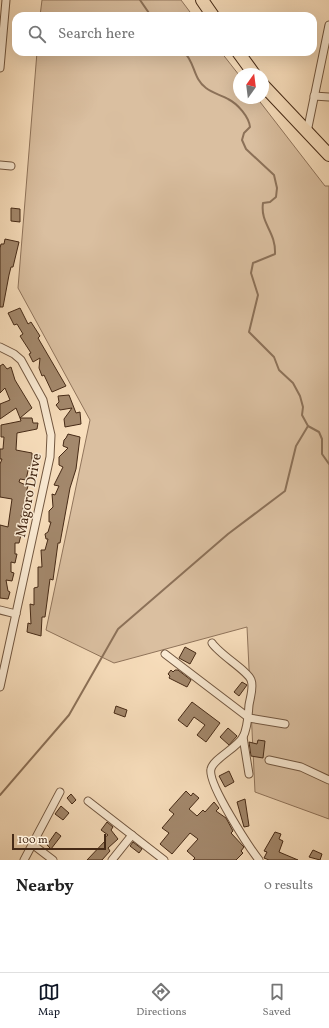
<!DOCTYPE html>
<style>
:root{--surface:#fff;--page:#f2f2f2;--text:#222;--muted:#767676;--line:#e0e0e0;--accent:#111827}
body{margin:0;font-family:Vollkorn,serif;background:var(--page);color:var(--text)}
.compass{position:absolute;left:233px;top:68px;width:36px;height:36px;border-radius:50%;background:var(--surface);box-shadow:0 4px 16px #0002;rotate:14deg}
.scale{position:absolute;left:12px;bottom:10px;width:94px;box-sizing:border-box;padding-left:4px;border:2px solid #462a16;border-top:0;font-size:11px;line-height:14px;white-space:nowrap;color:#462a16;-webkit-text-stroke:3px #faead3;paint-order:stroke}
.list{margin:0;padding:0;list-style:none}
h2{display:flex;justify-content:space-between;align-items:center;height:52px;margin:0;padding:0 16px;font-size:17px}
h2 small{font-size:13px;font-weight:400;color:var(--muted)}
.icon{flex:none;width:22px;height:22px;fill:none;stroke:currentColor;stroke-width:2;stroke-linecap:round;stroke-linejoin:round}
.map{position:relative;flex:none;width:329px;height:860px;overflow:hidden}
.search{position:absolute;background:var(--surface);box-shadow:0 4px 16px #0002;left:12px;right:12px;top:12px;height:44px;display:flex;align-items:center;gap:10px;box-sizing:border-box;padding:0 14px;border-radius:12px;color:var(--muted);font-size:15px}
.sheet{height:112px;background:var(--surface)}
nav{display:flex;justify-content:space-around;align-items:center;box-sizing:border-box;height:56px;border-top:1px solid var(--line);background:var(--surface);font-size:11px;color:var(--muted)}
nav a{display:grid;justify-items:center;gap:2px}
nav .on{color:var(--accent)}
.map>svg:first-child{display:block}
.green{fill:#dabfa0;stroke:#90745b}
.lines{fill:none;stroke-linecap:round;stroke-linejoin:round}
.stream{stroke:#8c7158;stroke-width:2}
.building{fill:#a3886c;stroke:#462a16}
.street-casing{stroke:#725740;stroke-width:9}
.primary-casing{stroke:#462a16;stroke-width:14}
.street{stroke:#faead3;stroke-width:7}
.primary{stroke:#f8debc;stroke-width:12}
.labels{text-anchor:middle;stroke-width:3;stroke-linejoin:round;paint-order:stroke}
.street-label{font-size:14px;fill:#462a16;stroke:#faead3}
</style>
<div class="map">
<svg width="329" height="860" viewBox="0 0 329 860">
<rect width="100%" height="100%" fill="#f8debc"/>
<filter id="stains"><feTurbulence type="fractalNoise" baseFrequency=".005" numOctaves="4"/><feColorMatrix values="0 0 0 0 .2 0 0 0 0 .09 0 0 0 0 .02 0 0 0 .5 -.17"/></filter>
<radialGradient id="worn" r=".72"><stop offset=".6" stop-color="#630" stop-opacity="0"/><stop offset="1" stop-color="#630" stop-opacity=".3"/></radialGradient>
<!-- green -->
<g class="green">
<polygon points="42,0 181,0 193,16 40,16"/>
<polygon points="37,52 221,52 239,75 239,98 257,98 325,186 329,186 329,819 255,792 247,627 114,663 46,630 90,420 18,288"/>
</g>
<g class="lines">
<!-- stream -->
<g class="stream">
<polyline points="140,0 151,16"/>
<path d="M 184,52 C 195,62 193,79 206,88 C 212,93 221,95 228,99 C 238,104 249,117 250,127 L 244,133 L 242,140 L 246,149 L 274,175 L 277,188 L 276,197 L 270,202 L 263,203 C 260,224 276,231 275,254 L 253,263 L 251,273 L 258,295 L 249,332 L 274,357 L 279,370 L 293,383 L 300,396 L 303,407 L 302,415 L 308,426 L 319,432 L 322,439 L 322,454 L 329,464"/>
<polyline points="0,795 69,715 118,629 228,534 285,491 296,446 308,426"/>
</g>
</g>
<!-- building -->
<g class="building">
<polygon points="11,208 20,209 20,222 11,221"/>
<polygon points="5,239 19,242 13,267 11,267 9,275 3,307 0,307 0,248 1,244 4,244"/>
<polygon points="20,308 28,324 31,322 40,336 38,338 66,386 52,392 44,375 42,376 39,368 40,358 33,362 29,354 31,353 20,336 23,334 17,324 14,325 8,313"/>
<polygon points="3,364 7,369 11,367 15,380 32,408 20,418 16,408 0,419 0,404 10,400 5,388 0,393 0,366"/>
<polygon points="69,395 76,413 80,412 81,424 65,427 64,419 72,408 60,410 56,405 59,402 58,396"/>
<polygon points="20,418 32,418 33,423 38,423 37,429 17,433 16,450 32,453 32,467 29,466 26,480 20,479 19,482 28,486 26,493 28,494 26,499 29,501 26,507 24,506 21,516 24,517 18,534 21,535 19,543 15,543 15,554 17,554 15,563 11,562 11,572 14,573 12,581 6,580 8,591 10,592 8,599 0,598 0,525 8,527 12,499 0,497 0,464 2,459 0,459 0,449 3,449 4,437 1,437 1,425 21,421"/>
<polygon points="68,434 80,437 76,469 70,488 60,543 58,543 53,580 50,579 45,617 42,617 41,636 27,632 28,623 31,624 30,604 34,605 34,588 38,587 38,567 42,567 41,550 45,550 48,539 46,539 45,534 48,532 51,522 49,522 49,511 53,507 52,494 55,495 59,486 54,485 63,467 59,465 59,457 68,448 63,446 64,440 66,438"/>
<polygon points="185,647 196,653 190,664 179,658"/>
<polygon points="171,670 173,672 175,670 178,670 191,680 187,687 169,678 170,676 168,674"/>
<polygon points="242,682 247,685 239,696 234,692"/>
<polygon points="192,702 220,723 206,742 197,735 205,725 194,717 187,727 178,720"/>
<polygon points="116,706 127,710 125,717 114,713"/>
<polygon points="228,728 237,736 229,745 220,737"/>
<polygon points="258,740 265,741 263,758 251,756 249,742 257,744"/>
<polygon points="229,771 234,782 225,787 219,776"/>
<polygon points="186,791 191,796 193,793 199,798 189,809 197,816 203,810 205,812 214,802 219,808 216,811 226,818 233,831 231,833 244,847 241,851 243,853 236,860 193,860 195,858 187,851 198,839 190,833 172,854 160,844 169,833 162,828 174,814 169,810"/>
<polygon points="71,794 76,800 72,804 67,798"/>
<polygon points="245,799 249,826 244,827 237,802"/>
<polygon points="61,806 69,813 63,820 55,814"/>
<polygon points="107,822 113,827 111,830 118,839 108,848 110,851 102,860 87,860 106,840 104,838 108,835 101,830"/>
<polygon points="56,832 61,836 51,849 47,845"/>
<polygon points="275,832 281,834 279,839 283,841 279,852 298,860 269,860 264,858 267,852 264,851"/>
<polygon points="133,842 142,849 139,853 130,846"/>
<polygon points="313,850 322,854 320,860 309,857"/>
</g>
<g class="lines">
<defs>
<g id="street">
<polyline points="0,68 6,0"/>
<polyline points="314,96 329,97"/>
<polyline points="307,132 329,25"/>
<polyline points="0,165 11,166"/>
<polyline points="0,347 14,354 21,360 43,400 51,435 50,457 0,687"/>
<polyline points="0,610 16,614"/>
<path d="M 212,643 C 220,655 248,671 251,680 C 254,687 250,698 249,705 C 248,716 248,727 243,737 C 237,748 213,759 211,769 C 207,783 249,847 259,860"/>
<polyline points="165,654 249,718 285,724"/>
<polyline points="243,737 249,774"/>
<polyline points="269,760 301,767 329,780"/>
<polyline points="88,801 164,860"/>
<polyline points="32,844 53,860"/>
<polyline points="24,860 60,792"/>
<polyline points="112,860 132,835"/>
</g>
<g id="primary">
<polyline points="202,0 213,16"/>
<polyline points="238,52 254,74"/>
<polyline points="263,85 329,155"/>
</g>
</defs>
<!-- street casing -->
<use href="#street" class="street-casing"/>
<!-- primary casing -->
<use href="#primary" class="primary-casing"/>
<!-- street -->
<use href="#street" class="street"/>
<!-- primary -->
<use href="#primary" class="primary"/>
</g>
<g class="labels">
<!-- street labels -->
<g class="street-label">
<text transform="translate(28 495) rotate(-79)" y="5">Magoro Drive</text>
</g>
</g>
<rect width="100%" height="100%" filter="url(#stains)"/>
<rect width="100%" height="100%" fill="url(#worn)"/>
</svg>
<svg class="compass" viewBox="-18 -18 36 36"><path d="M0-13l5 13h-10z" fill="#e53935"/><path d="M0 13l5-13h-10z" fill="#767676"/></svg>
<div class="scale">100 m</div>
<div class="search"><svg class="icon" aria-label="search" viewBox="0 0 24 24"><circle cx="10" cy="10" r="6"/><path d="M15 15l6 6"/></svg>Search here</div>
</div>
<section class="sheet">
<h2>Nearby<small>0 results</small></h2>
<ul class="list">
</ul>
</section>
<nav>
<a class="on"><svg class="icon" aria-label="map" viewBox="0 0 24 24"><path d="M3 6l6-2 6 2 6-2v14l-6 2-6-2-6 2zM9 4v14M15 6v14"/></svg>Map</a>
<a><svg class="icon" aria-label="directions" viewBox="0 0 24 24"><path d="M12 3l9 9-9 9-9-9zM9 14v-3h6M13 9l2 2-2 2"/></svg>Directions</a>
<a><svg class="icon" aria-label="saved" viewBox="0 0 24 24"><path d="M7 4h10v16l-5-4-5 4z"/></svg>Saved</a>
</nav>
